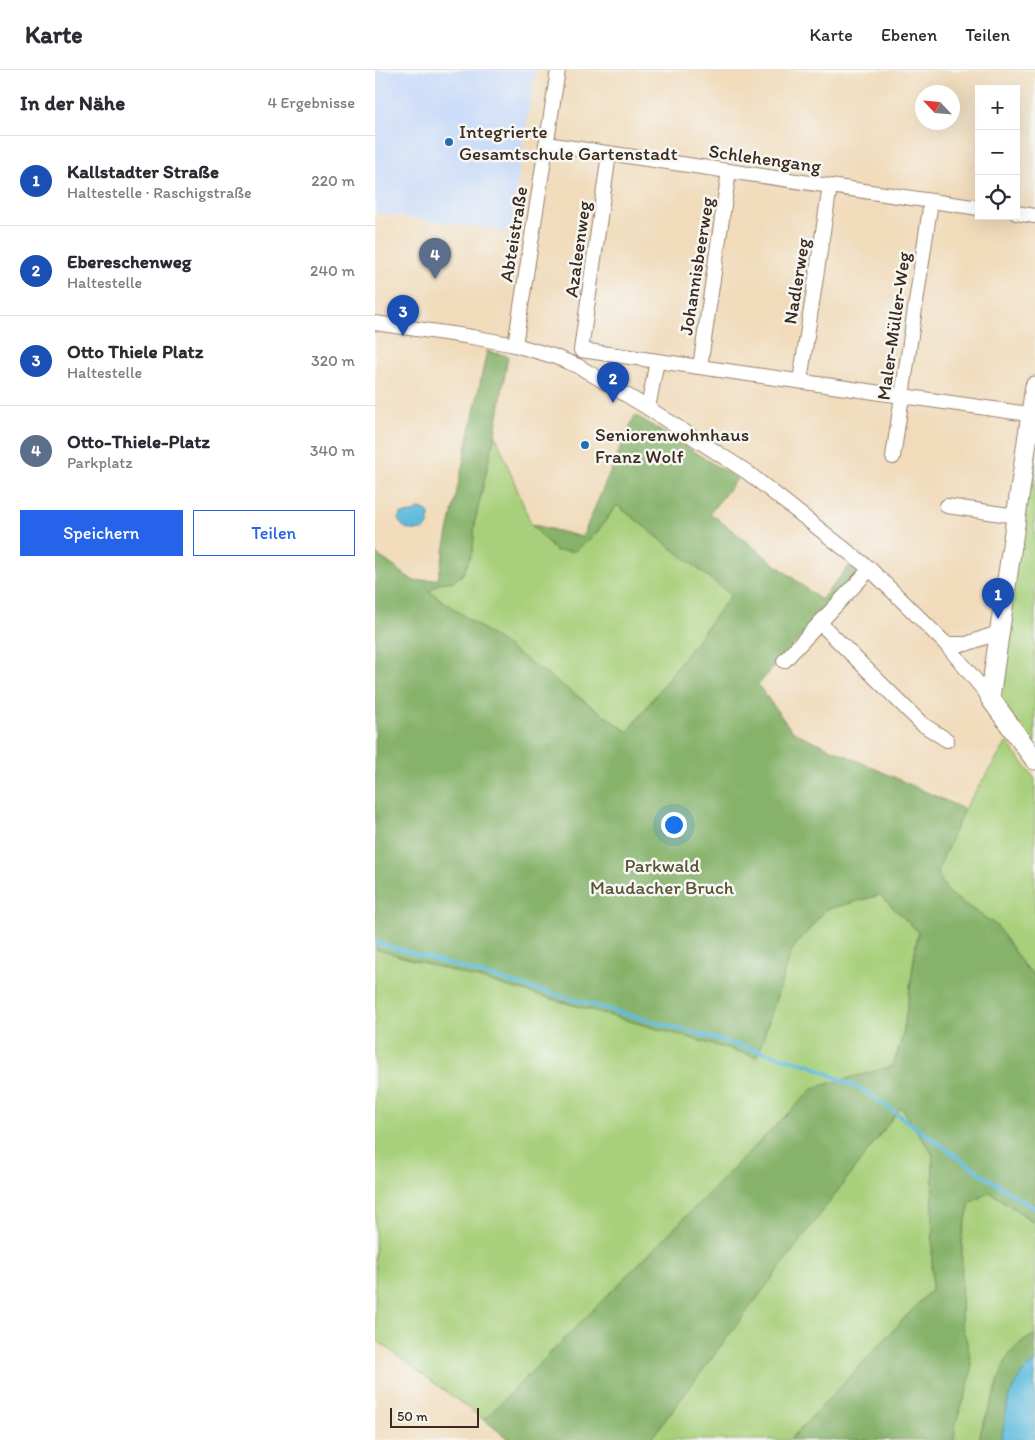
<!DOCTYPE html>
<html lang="de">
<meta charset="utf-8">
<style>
:root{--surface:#fff;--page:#f7f7f7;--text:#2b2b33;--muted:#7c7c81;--line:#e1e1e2;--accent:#2563eb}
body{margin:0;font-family:Itim,sans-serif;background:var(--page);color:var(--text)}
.controls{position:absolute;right:15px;top:15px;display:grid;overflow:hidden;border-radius:0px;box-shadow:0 5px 20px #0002}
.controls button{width:45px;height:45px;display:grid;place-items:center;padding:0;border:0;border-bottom:1px solid var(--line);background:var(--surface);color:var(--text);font:25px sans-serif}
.compass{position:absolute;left:540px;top:15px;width:45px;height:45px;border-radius:50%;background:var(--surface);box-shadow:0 5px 20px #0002;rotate:296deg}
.scale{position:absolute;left:15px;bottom:12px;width:89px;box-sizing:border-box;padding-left:5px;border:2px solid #3b2a1e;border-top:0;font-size:14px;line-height:18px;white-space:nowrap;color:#3b2a1e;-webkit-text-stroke:4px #f6f6f2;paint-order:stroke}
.you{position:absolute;left:298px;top:754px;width:18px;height:18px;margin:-12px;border:4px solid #fff;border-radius:50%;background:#1a73e8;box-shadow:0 0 0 8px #1a73e833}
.badge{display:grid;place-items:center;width:32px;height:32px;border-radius:50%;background:var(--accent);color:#fff;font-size:16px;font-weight:700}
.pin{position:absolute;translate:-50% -41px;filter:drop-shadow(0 1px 2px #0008)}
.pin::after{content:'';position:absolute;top:26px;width:18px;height:15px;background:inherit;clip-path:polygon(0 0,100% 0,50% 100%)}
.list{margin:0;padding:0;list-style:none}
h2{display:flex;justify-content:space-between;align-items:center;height:65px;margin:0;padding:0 20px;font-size:21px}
h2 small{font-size:16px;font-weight:400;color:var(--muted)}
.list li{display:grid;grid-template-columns:32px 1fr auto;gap:15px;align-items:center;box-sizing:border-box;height:90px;padding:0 20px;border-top:1px solid var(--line)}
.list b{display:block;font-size:19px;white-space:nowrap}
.list p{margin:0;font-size:16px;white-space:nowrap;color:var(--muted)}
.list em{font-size:16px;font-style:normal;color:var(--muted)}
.actions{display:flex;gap:10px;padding:15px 20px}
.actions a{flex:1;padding:11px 0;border:1px solid var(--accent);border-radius:0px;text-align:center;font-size:18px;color:var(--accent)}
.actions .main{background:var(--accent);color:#fff}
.icon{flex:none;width:28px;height:28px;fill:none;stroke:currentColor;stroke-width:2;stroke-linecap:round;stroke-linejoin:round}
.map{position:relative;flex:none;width:660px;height:1370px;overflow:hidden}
header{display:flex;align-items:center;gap:30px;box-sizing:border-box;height:70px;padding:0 25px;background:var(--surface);border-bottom:1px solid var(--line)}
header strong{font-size:24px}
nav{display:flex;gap:28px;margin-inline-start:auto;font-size:18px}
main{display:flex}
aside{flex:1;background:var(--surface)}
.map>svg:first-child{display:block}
.built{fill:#cadcf9}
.green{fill:#a8d07b;stroke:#727d4c}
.forest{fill:#86b26b;stroke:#606e44}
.water{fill:#5fbcdd;stroke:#4d737e}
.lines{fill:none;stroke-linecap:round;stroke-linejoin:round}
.stream{stroke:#5fbcdd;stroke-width:4}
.street-casing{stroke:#96826c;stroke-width:16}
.secondary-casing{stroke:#96826c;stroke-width:21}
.street{stroke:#fff;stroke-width:14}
.secondary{stroke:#fff;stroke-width:19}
.poi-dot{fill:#1f6fb2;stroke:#f6f6f2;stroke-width:2}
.labels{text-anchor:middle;stroke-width:5;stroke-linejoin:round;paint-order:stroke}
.poi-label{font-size:19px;fill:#3b2a1e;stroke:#f6f6f2;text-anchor:start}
.street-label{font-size:19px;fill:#3b2a1e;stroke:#f6f6f2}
.park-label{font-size:19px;fill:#565435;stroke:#f6f6f2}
</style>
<header>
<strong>Karte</strong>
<nav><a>Karte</a><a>Ebenen</a><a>Teilen</a></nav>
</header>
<main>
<aside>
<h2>In der Nähe<small>4 Ergebnisse</small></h2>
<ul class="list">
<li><span class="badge" style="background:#1a4fb4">1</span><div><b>Kallstadter Straße</b><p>Haltestelle · Raschigstraße</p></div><em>220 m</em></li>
<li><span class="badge" style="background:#1a4fb4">2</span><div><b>Ebereschenweg</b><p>Haltestelle</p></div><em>240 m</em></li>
<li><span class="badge" style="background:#1a4fb4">3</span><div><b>Otto Thiele Platz</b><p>Haltestelle</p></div><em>320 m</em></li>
<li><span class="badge" style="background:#5c6f8a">4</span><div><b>Otto-Thiele-Platz</b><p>Parkplatz</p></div><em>340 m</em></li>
</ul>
<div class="actions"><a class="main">Speichern</a><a>Teilen</a></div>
</aside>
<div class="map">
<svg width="660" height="1370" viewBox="0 0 660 1370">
<rect width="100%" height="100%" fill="#f6f6f2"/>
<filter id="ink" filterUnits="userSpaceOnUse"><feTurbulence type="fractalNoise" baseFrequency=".02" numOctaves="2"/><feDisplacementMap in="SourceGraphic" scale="10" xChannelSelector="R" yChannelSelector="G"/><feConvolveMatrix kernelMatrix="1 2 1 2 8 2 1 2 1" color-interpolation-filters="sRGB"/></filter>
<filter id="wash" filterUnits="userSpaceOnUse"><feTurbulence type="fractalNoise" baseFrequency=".0096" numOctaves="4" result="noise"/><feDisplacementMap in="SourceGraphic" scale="20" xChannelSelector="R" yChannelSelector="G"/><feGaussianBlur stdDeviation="1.12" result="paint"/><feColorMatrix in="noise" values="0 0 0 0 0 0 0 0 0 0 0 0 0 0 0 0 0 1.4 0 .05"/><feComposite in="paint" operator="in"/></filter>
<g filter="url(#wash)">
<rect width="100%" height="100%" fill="#f1dbbb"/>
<!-- built -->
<polygon class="built" points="0,0 160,0 135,162 0,143"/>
<!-- green -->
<g class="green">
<polygon points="660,316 660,690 615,628"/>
<polygon points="120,364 156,454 180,481 220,465 242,435 356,525 253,662 54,521 64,513 79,511 88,504 98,481 100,451"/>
<polygon points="632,672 660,709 660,905 651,899 621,855 573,823 562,802 589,739"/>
<polygon points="505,825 543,861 528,965 518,996 438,1018 109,1350 0,1269 0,879 382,987 417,880 450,840"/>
<polygon points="526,1036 558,1085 557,1219 415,1370 275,1370"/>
<polygon points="615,1122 660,1153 660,1265 646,1272 618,1328 608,1353 604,1370 579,1370 581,1352 591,1323 593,1276 586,1253 587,1166 595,1133"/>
</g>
<!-- forest -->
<g class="forest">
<polygon points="112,281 133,286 120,364 100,451 98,481 88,504 79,511 64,513 54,521 253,662 356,525 242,435 220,465 200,481 180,481 156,454 207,467 260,345 362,409 335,443 446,530 474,496 483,503 383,615 417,661 589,739 562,802 573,823 621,855 651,899 660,905 660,1153 615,1122 595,1133 587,1166 586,1253 593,1276 597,1299 591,1323 581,1352 579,1370 415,1370 557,1219 558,1085 526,1037 275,1370 135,1370 109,1350 438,1018 518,996 528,965 543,862 505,825 450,840 417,880 382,987 0,879 0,483 39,511 63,509"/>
<path d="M 660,1265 L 660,1291 L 649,1301 L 634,1326 L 626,1370 L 604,1370 C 607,1354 614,1341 619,1326 C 628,1297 629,1279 660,1265 Z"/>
</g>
<!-- water -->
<g class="water">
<path d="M 43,439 L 50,440 L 54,444 L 54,453 L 50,459 C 40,463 25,459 23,448 L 26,444 L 37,443 Z"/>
<polygon points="660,1291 660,1370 626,1370 634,1326 649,1301"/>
</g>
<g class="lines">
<!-- stream -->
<polyline class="stream" points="0,872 149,916 435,995 491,1022 608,1105 660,1139"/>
</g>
</g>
<g filter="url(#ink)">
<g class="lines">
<defs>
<g id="street">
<polyline points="171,74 604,138"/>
<polyline points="234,84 206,280 660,345"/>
<polyline points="641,143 660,146"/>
<polyline points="0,253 97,267 140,275 178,286 203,296 273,338 372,402 495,499 571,574 615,628"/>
<polyline points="140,275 183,0"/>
<polyline points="325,297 354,101"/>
<polyline points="425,311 455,116"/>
<polyline points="273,338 282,291"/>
<polyline points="518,387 556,131"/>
<polyline points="572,436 641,446"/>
<polyline points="445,553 547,654 572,670"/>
<polyline points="571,574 591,574 625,562"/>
<polyline points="409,591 495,499"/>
</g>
<polyline id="secondary" points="660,316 615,628 660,690"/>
</defs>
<!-- street casing -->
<use href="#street" class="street-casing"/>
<!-- secondary casing -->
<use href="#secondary" class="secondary-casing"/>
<!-- street -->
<use href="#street" class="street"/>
<!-- secondary -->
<use href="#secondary" class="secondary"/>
</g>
</g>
<!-- markers -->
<g class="poi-dot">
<circle cx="74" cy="72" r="5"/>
<circle cx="210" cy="375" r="5"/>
</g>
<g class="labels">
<!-- poi labels -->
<g class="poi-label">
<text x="84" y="68">Integrierte<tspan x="84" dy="22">Gesamtschule Gartenstadt</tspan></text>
<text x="220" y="371">Seniorenwohnhaus<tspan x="220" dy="22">Franz Wolf</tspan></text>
</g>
<!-- street labels -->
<g class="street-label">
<text transform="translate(390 88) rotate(8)" y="7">Schlehengang</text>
<text transform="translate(138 164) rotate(-81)" y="7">Abteistraße</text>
<text transform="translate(202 179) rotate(-82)" y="7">Azaleenweg</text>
<text transform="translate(321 196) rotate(-81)" y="7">Johannisbeerweg</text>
<text transform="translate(421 211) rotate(-81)" y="7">Nadlerweg</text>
<text transform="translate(518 256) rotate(-82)" y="7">Maler-Müller-Weg</text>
</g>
<!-- park labels -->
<g class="park-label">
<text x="287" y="802">Parkwald<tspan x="287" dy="22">Maudacher Bruch</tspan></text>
</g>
</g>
</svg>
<div class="controls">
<button>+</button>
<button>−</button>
<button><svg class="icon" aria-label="locate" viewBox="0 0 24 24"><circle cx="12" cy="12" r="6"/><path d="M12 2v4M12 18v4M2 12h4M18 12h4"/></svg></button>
</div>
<svg class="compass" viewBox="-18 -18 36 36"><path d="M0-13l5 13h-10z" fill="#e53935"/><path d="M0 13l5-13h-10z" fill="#7c7c81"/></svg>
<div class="scale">50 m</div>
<div class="you"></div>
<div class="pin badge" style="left:623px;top:549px;background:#1a4fb4">1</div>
<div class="pin badge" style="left:238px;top:333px;background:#1a4fb4">2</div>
<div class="pin badge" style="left:28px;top:266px;background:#1a4fb4">3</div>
<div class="pin badge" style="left:60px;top:209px;background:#5c6f8a">4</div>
</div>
</main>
